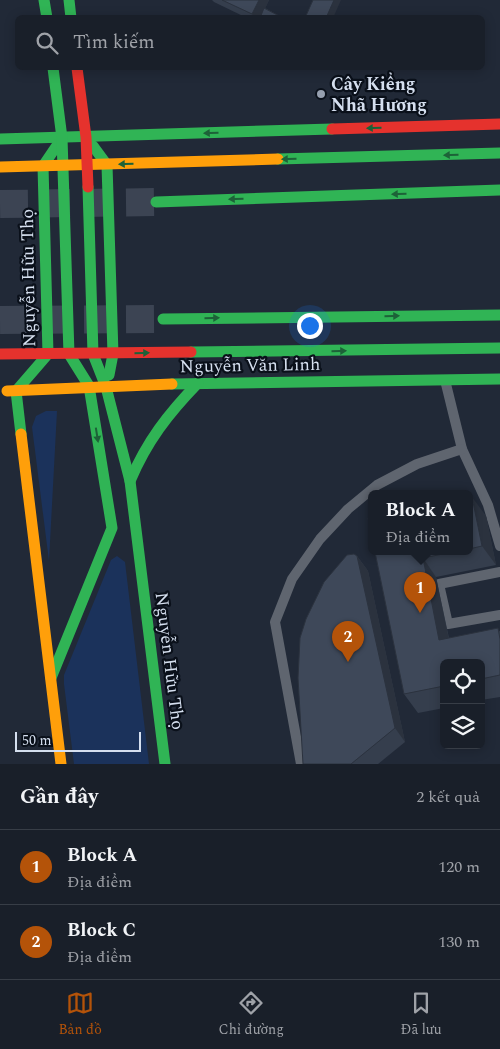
<!DOCTYPE html>
<html lang="vi">
<meta charset="utf-8">
<style>
:root{--surface:#191f29;--page:#262c35;--text:#f1f3f6;--muted:#9fa2a8;--line:#373d46;--accent:#b45309}
body{margin:0;font-family:Spectral,serif;background:var(--page);color:var(--text)}
.controls{position:absolute;right:15px;bottom:15px;display:grid;overflow:hidden;border-radius:8px;box-shadow:0 2px 12px #0003}
.controls button{width:45px;height:45px;display:grid;place-items:center;padding:0;border:0;border-bottom:1px solid var(--line);background:var(--surface);color:var(--text);font:25px sans-serif}
.scale{position:absolute;left:15px;bottom:12px;width:126px;box-sizing:border-box;padding-left:5px;border:2px solid #d5dfef;border-top:0;font-size:14px;line-height:18px;white-space:nowrap;color:#d5dfef;-webkit-text-stroke:4px #0a101a;paint-order:stroke}
.you{position:absolute;left:309px;top:325px;width:18px;height:18px;margin:-12px;border:4px solid #fff;border-radius:50%;background:#1a73e8;box-shadow:0 0 0 8px #1a73e833}
.badge{display:grid;place-items:center;width:32px;height:32px;border-radius:50%;background:var(--accent);color:#fff;font-size:16px;font-weight:700}
.pin{position:absolute;translate:-50% -41px;filter:drop-shadow(0 1px 2px #0008)}
.pin::after{content:'';position:absolute;top:26px;width:18px;height:15px;background:inherit;clip-path:polygon(0 0,100% 0,50% 100%)}
.popup{position:absolute;left:368px;top:490px;width:105px;height:65px;box-sizing:border-box;display:grid;place-content:center;border-radius:8px;background:var(--surface);filter:drop-shadow(0 1px 4px #0005);font-size:16px;white-space:nowrap;color:var(--muted)}
.popup b{font-size:19px;color:var(--text)}
.popup::after{content:'';position:absolute;left:50%;top:100%;margin-left:-10px;border:10px solid transparent;border-top-color:var(--surface)}
.list{margin:0;padding:0;list-style:none}
h2{display:flex;justify-content:space-between;align-items:center;height:65px;margin:0;padding:0 20px;font-size:21px}
h2 small{font-size:16px;font-weight:400;color:var(--muted)}
.list li{display:grid;grid-template-columns:32px 1fr auto;gap:15px;align-items:center;box-sizing:border-box;height:75px;padding:0 20px;border-top:1px solid var(--line)}
.list b{display:block;font-size:19px;white-space:nowrap}
.list p{margin:0;font-size:16px;white-space:nowrap;color:var(--muted)}
.list em{font-size:16px;font-style:normal;color:var(--muted)}
.icon{flex:none;width:28px;height:28px;fill:none;stroke:currentColor;stroke-width:2;stroke-linecap:round;stroke-linejoin:round}
.map{position:relative;flex:none;width:500px;height:764px;overflow:hidden}
.search{position:absolute;background:var(--surface);box-shadow:0 2px 12px #0003;left:15px;right:15px;top:15px;height:55px;display:flex;align-items:center;gap:12px;box-sizing:border-box;padding:0 18px;border-radius:8px;color:var(--muted);font-size:19px}
.sheet{height:215px;background:var(--surface)}
nav{display:flex;justify-content:space-around;align-items:center;box-sizing:border-box;height:70px;border-top:1px solid var(--line);background:var(--surface);font-size:14px;color:var(--muted)}
nav a{display:grid;justify-items:center;gap:2px}
nav .on{color:var(--accent)}
.map>svg:first-child{display:block}
.green{fill:#1b325b}
.lines{fill:none;stroke-linecap:round;stroke-linejoin:round}
.highway-tunnel{stroke:#3c4453;stroke-width:28;stroke-dasharray:28 14;stroke-linecap:butt}
.lane{stroke:#5f656f;stroke-width:10}
.fast{stroke:#30b455;stroke-width:11}
.slow{stroke:#ff9f0a;stroke-width:11}
.jam{stroke:#e5322d;stroke-width:11}
.wall{fill:#353e4d}
.shaded-wall{fill:#2b323e}
.building{fill:#3e4859;stroke:#2b323e}
.oneway{fill:#1d6238}
.poi-dot{fill:#969faf;stroke:#0a101a;stroke-width:2}
.labels{text-anchor:middle;stroke-width:4.5;stroke-linejoin:round;paint-order:stroke}
.poi-label{font-size:18px;font-weight:bold;fill:#d5dfef;stroke:#0a101a;text-anchor:start}
.street-label{font-size:18px;fill:#d5dfef;stroke:#0a101a}
</style>
<div class="map">
<svg width="500" height="764" viewBox="0 0 500 764">
<rect width="100%" height="100%" fill="#212937"/>
<!-- green -->
<g class="green">
<polygon points="46,411 57,411 49,561 32,427 36,416"/>
<polygon points="117,556 125,562 149,764 74,764 64,684 64,675 111,560"/>
</g>
<g class="lines">
<!-- highway-tunnel -->
<g class="highway-tunnel">
<polyline points="0,204 156,202"/>
<polyline points="0,320 163,319"/>
</g>
<!-- lane -->
<g class="lane">
<polyline points="445,380 462,449 488,505 500,546"/>
<polyline points="500,572 439,584 448,624 500,615"/>
<polyline points="301,764 275,622 292,579 320,539 348,509 377,485 417,464 462,449"/>
</g>
<!-- fast -->
<g class="fast">
<polyline points="44,0 47,18"/>
<polyline points="69,0 71,18"/>
<polyline points="0,139 332,129"/>
<polyline points="93,146 107,165 113,354 109,375"/>
<polyline points="278,159 500,153"/>
<polyline points="88,187 93,354 106,387 130,481 165,764"/>
<polyline points="156,202 500,190"/>
<polyline points="163,319 500,315"/>
<polyline points="191,352 500,348"/>
<polyline points="172,384 500,379"/>
<polyline points="21,434 16,391 48,354 43,166 62,138"/>
<path d="M 130,481 C 147,441 168,414 198,383"/>
<polyline points="51,678 112,528 89,386 69,354 62,138 53,68"/>
</g>
<!-- slow -->
<g class="slow">
<polyline points="0,167 278,159"/>
<polyline points="7,391 172,384"/>
<polyline points="21,434 61,764"/>
</g>
<!-- jam -->
<g class="jam">
<polyline points="77,68 86,137 88,187"/>
<polyline points="332,129 500,124"/>
<polyline points="0,354 191,352"/>
</g>
</g>
<!-- wall -->
<g class="wall">
<polygon points="212,0 269,0 265,8 283,18 247,18 214,2"/>
<polygon points="469,497 486,516 496,565 436,577 449,638 500,631 500,697 481,700 481,663 444,663 444,708 418,713 404,694 375,552 469,552"/>
<polygon points="357,556 368,571 405,742 378,764 303,764"/>
</g>
<!-- shaded-wall -->
<g class="shaded-wall">
<polygon points="259,0 269,0 261,18 254,18 252,14"/>
<polygon points="334,0 341,0 333,18 326,18"/>
<polygon points="472,497 486,516 496,565 482,546"/>
<polygon points="357,556 368,571 405,742 395,728"/>
<polygon points="423,558 436,577 453,659 439,640"/>
</g>
<!-- building -->
<g class="building">
<polygon points="222,0 259,0 252,14"/>
<polygon points="313,0 334,0 326,18 305,18"/>
<polygon points="264,8 283,18 260,18"/>
<polygon points="469,497 472,497 482,546 469,549"/>
<polygon points="371,517 371,533 368,518"/>
<polygon points="375,552 453,552 423,558 439,640 498,628 500,639 500,675 481,679 481,663 444,663 444,686 404,694"/>
<polygon points="354,554 357,556 395,728 351,764 303,764 298,678 300,638 306,619 324,582 347,555"/>
</g>
<!-- one-way arrows -->
<defs><path id="oneway-solid" d="M-6-.8H1V-3.2L6.5 0L1 3.2V.8H-6Z" transform="scale(1.25)"/></defs>
<g class="oneway">
<use href="#oneway-solid" transform="translate(374 128) rotate(178)"/>
<use href="#oneway-solid" transform="translate(211 133) rotate(178)"/>
<use href="#oneway-solid" transform="translate(451 155) rotate(178)"/>
<use href="#oneway-solid" transform="translate(289 159) rotate(178)"/>
<use href="#oneway-solid" transform="translate(126 164) rotate(178)"/>
<use href="#oneway-solid" transform="translate(399 194) rotate(178)"/>
<use href="#oneway-solid" transform="translate(236 199) rotate(178)"/>
<use href="#oneway-solid" transform="translate(392 316) rotate(-1)"/>
<use href="#oneway-solid" transform="translate(212 318) rotate(-1)"/>
<use href="#oneway-solid" transform="translate(339 351) rotate(-1)"/>
<use href="#oneway-solid" transform="translate(142 353) rotate(-1)"/>
<use href="#oneway-solid" transform="translate(97 435) rotate(81)"/>
</g>
<!-- markers -->
<circle class="poi-dot" cx="321" cy="94" r="5"/>
<g class="labels">
<!-- poi labels -->
<g class="poi-label">
<text x="331" y="90">Cây Kiểng<tspan x="331" dy="21">Nhã Hương</tspan></text>
</g>
<!-- street labels -->
<g class="street-label">
<text transform="translate(28 278) rotate(-91)" y="6">Nguyễn Hữu Thọ</text>
<text transform="translate(250 365) rotate(-1)" y="6">Nguyễn Văn Linh</text>
<text transform="translate(170 661) rotate(83)" y="6">Nguyễn Hữu Thọ</text>
</g>
</g>
</svg>
<div class="controls">
<button><svg class="icon" aria-label="locate" viewBox="0 0 24 24"><circle cx="12" cy="12" r="6"/><path d="M12 2v4M12 18v4M2 12h4M18 12h4"/></svg></button>
<button><svg class="icon" aria-label="layers" viewBox="0 0 24 24"><path d="M12 4l9 5-9 5-9-5zM3 14l9 5 9-5"/></svg></button>
</div>
<div class="scale">50 m</div>
<div class="you"></div>
<div class="pin badge" style="left:420px;top:613px">1</div>
<div class="popup"><b>Block A</b>Địa điểm</div>
<div class="pin badge" style="left:348px;top:662px">2</div>
<div class="search"><svg class="icon" aria-label="search" viewBox="0 0 24 24"><circle cx="10" cy="10" r="6"/><path d="M15 15l6 6"/></svg>Tìm kiếm</div>
</div>
<section class="sheet">
<h2>Gần đây<small>2 kết quả</small></h2>
<ul class="list">
<li><span class="badge">1</span><div><b>Block A</b><p>Địa điểm</p></div><em>120 m</em></li>
<li><span class="badge">2</span><div><b>Block C</b><p>Địa điểm</p></div><em>130 m</em></li>
</ul>
</section>
<nav>
<a class="on"><svg class="icon" aria-label="map" viewBox="0 0 24 24"><path d="M3 6l6-2 6 2 6-2v14l-6 2-6-2-6 2zM9 4v14M15 6v14"/></svg>Bản đồ</a>
<a><svg class="icon" aria-label="directions" viewBox="0 0 24 24"><path d="M12 3l9 9-9 9-9-9zM9 14v-3h6M13 9l2 2-2 2"/></svg>Chỉ đường</a>
<a><svg class="icon" aria-label="saved" viewBox="0 0 24 24"><path d="M7 4h10v16l-5-4-5 4z"/></svg>Đã lưu</a>
</nav>
